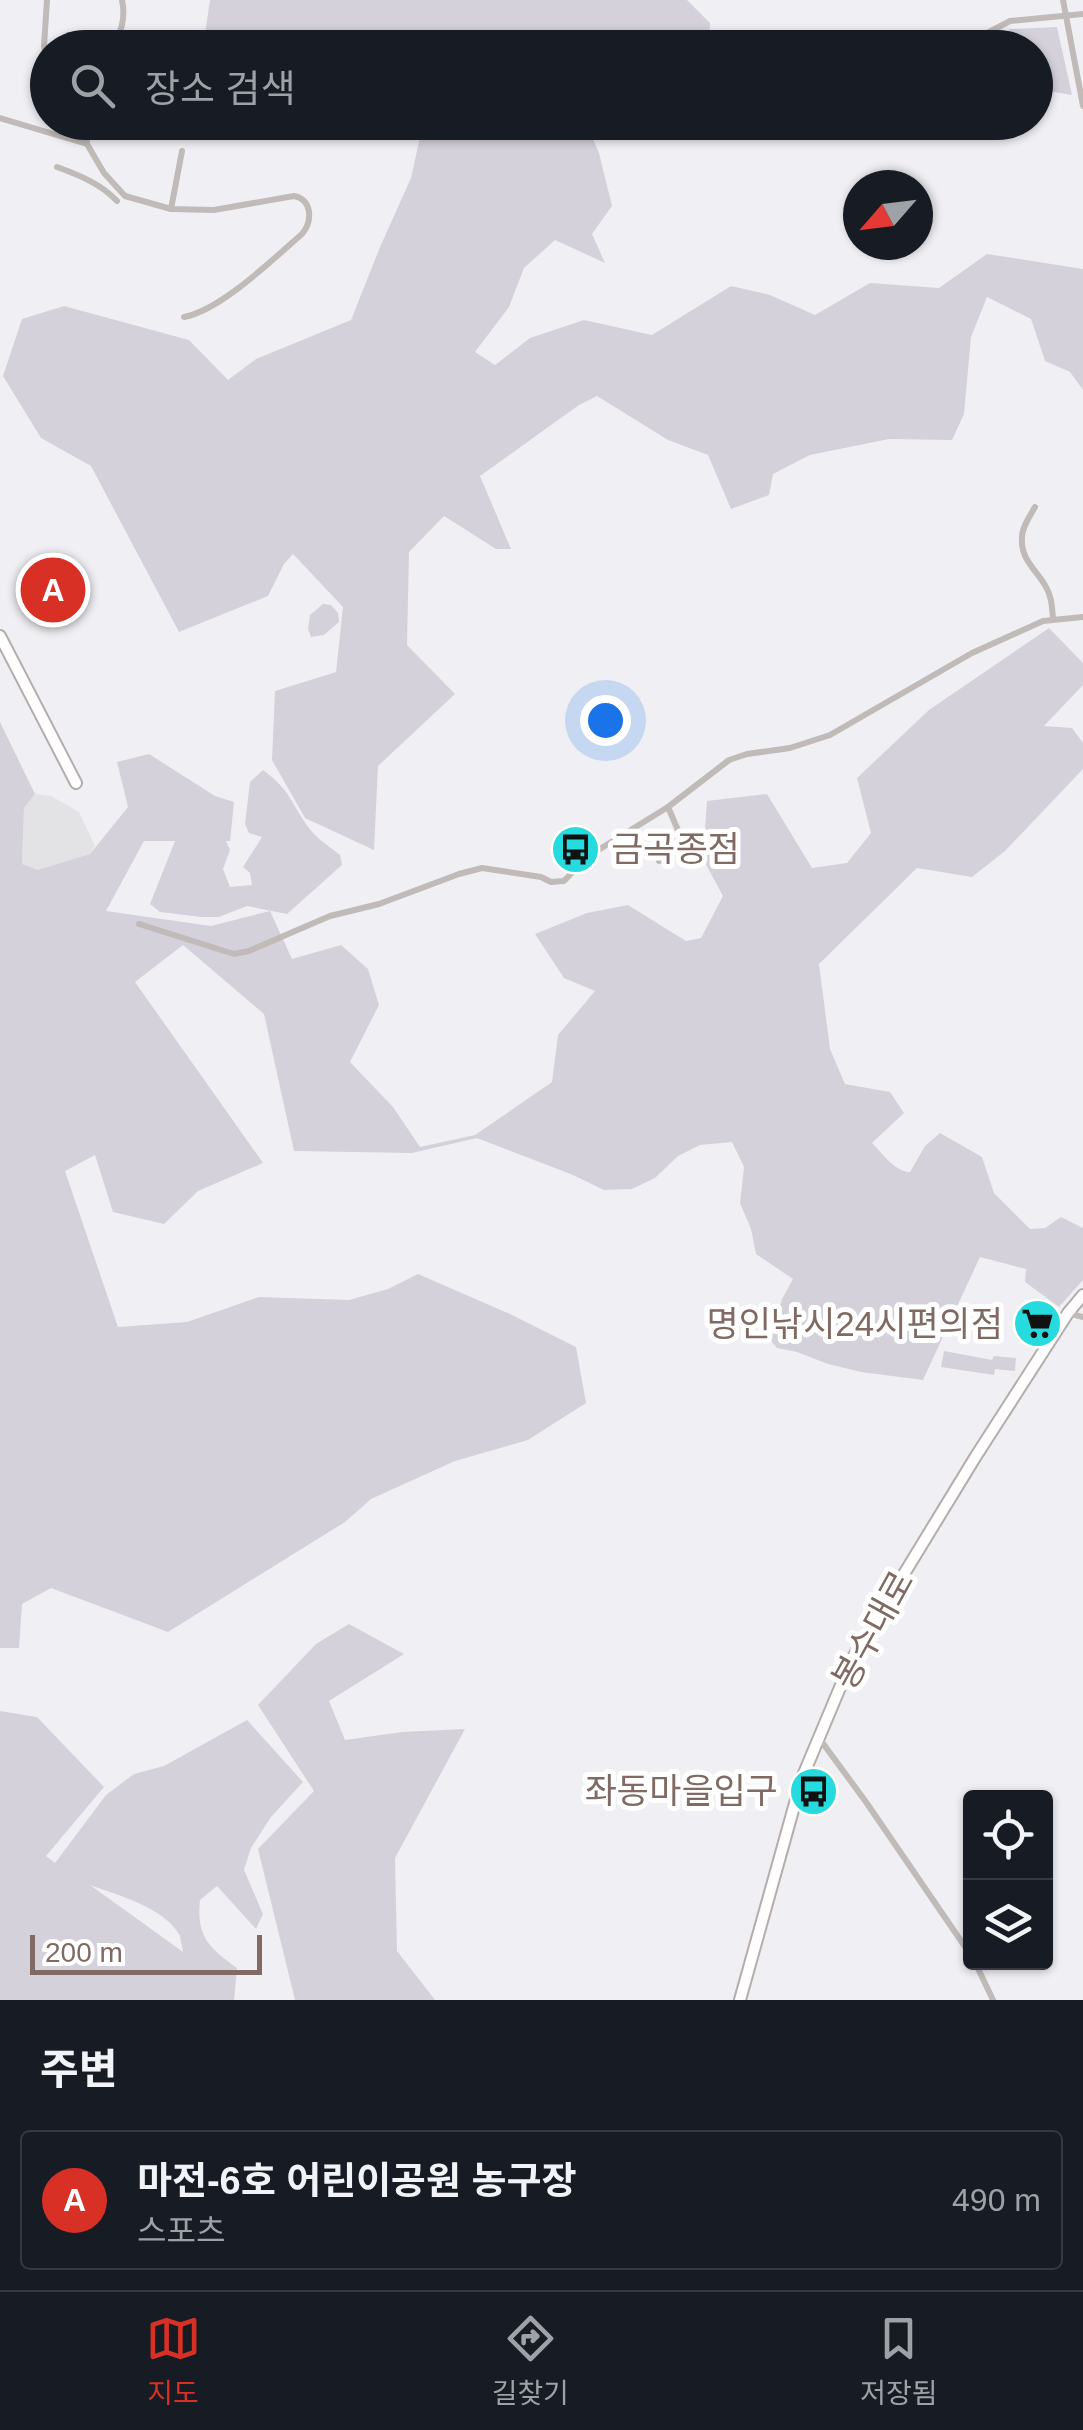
<!DOCTYPE html>
<html lang="ko">
<meta charset="utf-8">
<style>
:root{--surface:#171b24;--page:#242831;--text:#f1f3f6;--muted:#9ea1a6;--line:#363941;--accent:#d93025}
body{margin:0;font-family:Helvetica,"Noto Sans KR",sans-serif;background:var(--page);color:var(--text)}
.controls{position:absolute;right:30px;bottom:30px;display:grid;overflow:hidden;border-radius:10px;box-shadow:0 2px 8px #0004}
.controls button{width:90px;height:90px;display:grid;place-items:center;padding:0;border:0;border-bottom:2px solid var(--line);background:var(--surface);color:var(--text);font:50px sans-serif}
.compass{position:absolute;left:843px;top:170px;width:90px;height:90px;border-radius:50%;background:var(--surface);box-shadow:0 2px 8px #0004;rotate:242deg}
.scale{position:absolute;left:30px;bottom:25px;width:232px;box-sizing:border-box;padding-left:10px;border:5px solid #806a63;border-top:0;font-size:28px;line-height:35px;white-space:nowrap;color:#806a63;-webkit-text-stroke:8px #fff;paint-order:stroke}
.you{position:absolute;left:605px;top:720px;width:35px;height:35px;margin:-25px;border:8px solid #fff;border-radius:50%;background:#1a73e8;box-shadow:0 0 0 15px #1a73e833}
.badge{display:grid;place-items:center;width:65px;height:65px;border-radius:50%;background:var(--accent);color:#fff;font-size:32px;font-weight:700}
.pin{position:absolute;translate:-50% -50%;border:5px solid #fff;box-shadow:0 2px 10px #0006}
.list{margin:0;padding:0;list-style:none}
h2{display:flex;justify-content:space-between;align-items:center;height:130px;margin:0;padding:0 40px;font-size:42px}
h2 small{font-size:32px;font-weight:400;color:var(--muted)}
.list li{display:grid;grid-template-columns:65px 1fr auto;gap:30px;align-items:center;box-sizing:border-box;height:140px;margin:0 20px 20px;padding:0 20px;border:2px solid var(--line);border-radius:10px}
.list b{display:block;font-size:38px;white-space:nowrap}
.list p{margin:0;font-size:32px;white-space:nowrap;color:var(--muted)}
.list em{font-size:32px;font-style:normal;color:var(--muted)}
.icon{flex:none;width:55px;height:55px;fill:none;stroke:currentColor;stroke-width:2;stroke-linecap:round;stroke-linejoin:round}
.map{position:relative;flex:none;width:1083px;height:2000px;overflow:hidden}
.search{position:absolute;background:var(--surface);box-shadow:0 2px 8px #0004;left:30px;right:30px;top:30px;height:110px;display:flex;align-items:center;gap:25px;box-sizing:border-box;padding:0 35px;border-radius:55px;color:var(--muted);font-size:38px}
.sheet{height:290px;background:var(--surface)}
nav{display:flex;justify-content:space-around;align-items:center;box-sizing:border-box;height:140px;border-top:2px solid var(--line);background:var(--surface);font-size:28px;color:var(--muted)}
nav a{display:grid;justify-items:center;gap:5px}
nav .on{color:var(--accent)}
.map>svg:first-child{display:block}
.built{fill:#e3e2e4}
.green{fill:#d5d1da;fill-rule:evenodd}
.lines{fill:none;stroke-linecap:round;stroke-linejoin:round}
.secondary-casing{stroke:#b5adaa;stroke-width:14}
.street{stroke:#c0bab8;stroke-width:6}
.secondary{stroke:#fff;stroke-width:10}
.labels{text-anchor:middle;stroke-width:10;stroke-linejoin:round;paint-order:stroke}
.poi-label{font-size:35px;fill:#806a63;stroke:#fff;text-anchor:end}
.street-label{font-size:35px;fill:#806a63;stroke:#fff}
</style>
<div class="map">
<svg width="1083" height="2000" viewBox="0 0 1083 2000">
<rect width="100%" height="100%" fill="#f0f0f4"/>
<!-- built -->
<polygon class="built" points="35,794 51,796 79,812 95,846 90,854 38,871 22,864 24,808"/>
<!-- green -->
<g class="green">
<polygon points="210,0 687,0 710,23 709,45 700,48 203,47"/>
<polygon points="1057,27 1072,95 1036,89 1036,48 1002,47 1009,29"/>
<polygon points="337,123 422,122 422,123 393,140"/>
<polygon points="423,123 586,123 599,153 612,206 592,234 605,263 555,240 524,268 509,307 475,352 495,365 530,338 584,320 652,335 731,286 770,295 815,315 870,283 939,288 987,254 1083,269 1083,390 1070,372 1045,361 1031,319 987,297 971,337 964,414 952,440 889,439 810,455 773,474 769,495 731,509 708,455 668,440 597,396 579,405 480,476 511,549 496,549 444,516 409,552 407,645 455,694 378,766 374,850 305,818 272,760 275,691 336,672 343,607 293,554 284,564 268,596 179,632 91,466 41,438 3,376 22,319 64,306 189,340 228,380 256,359 351,320 380,247 411,178"/>
<polygon points="323,604 331,605 338,613 339,622 324,635 311,637 308,629 310,615"/>
<path d="M 1049,628 L 1083,663 L 1083,685 L 1044,726 L 1072,728 L 1083,743 L 1083,769 L 1005,851 L 972,877 L 917,868 L 819,964 L 830,1049 L 845,1084 L 890,1092 L 904,1113 L 872,1143 C 883,1154 894,1171 910,1172 L 925,1146 L 940,1133 L 982,1157 L 994,1193 L 1030,1229 L 1045,1228 L 1061,1217 L 1083,1228 L 1083,1280 L 1059,1307 L 1025,1282 L 1026,1269 L 980,1257 L 923,1380 L 861,1372 L 828,1364 L 797,1352 L 777,1348 L 771,1341 L 782,1299 L 793,1279 L 756,1254 L 751,1229 L 740,1203 L 744,1167 L 732,1142 L 700,1145 L 678,1156 L 655,1178 L 632,1189 L 604,1190 L 573,1175 L 477,1138 L 412,1153 L 294,1151 L 264,1014 L 183,945 L 135,982 L 263,1163 L 198,1191 L 164,1224 L 113,1212 L 95,1155 L 65,1171 L 118,1327 L 187,1322 L 259,1297 L 349,1300 L 388,1289 L 418,1274 L 510,1314 L 576,1347 L 586,1403 L 528,1440 L 455,1461 L 371,1499 L 345,1522 L 168,1632 L 51,1588 L 22,1604 L 19,1648 L 0,1648 L 0,722 L 35,794 L 24,808 L 22,864 L 38,870 L 90,854 L 128,807 L 117,762 L 149,754 L 215,796 L 234,802 L 230,841 L 226,841 L 230,850 L 223,869 L 230,887 L 252,885 L 250,873 L 243,867 L 262,837 L 249,833 L 245,824 L 250,782 L 263,770 C 288,789 288,796 304,821 C 313,836 327,845 340,855 L 342,865 L 287,914 L 247,906 L 219,917 L 201,917 L 160,912 L 150,904 L 175,841 L 144,841 L 106,911 L 211,926 L 270,911 L 292,959 L 341,945 L 368,969 L 379,1005 L 350,1062 L 393,1107 L 420,1147 L 475,1135 L 552,1082 L 558,1035 L 595,991 L 564,978 L 535,934 L 587,913 L 628,905 L 686,941 L 701,938 L 723,896 L 703,859 L 707,801 L 767,794 L 812,868 L 847,863 L 871,833 L 857,778 L 929,710 Z"/>
<polygon points="944,1351 992,1360 994,1356 1016,1358 1015,1371 995,1369 994,1375 941,1367"/>
<polygon points="349,1624 404,1654 329,1701 345,1740 402,1732 465,1729 395,1858 397,1951 435,2000 295,2000 258,1849 314,1791 258,1705 316,1644"/>
<path d="M 0,1711 L 37,1717 L 104,1787 L 46,1856 L 55,1863 L 106,1795 L 134,1774 L 164,1766 L 247,1720 L 303,1782 L 271,1817 L 251,1848 L 244,1870 L 263,1914 L 256,1929 L 217,1886 L 200,1900 C 196,1936 209,1948 237,1968 L 234,2000 L 0,2000 ZM 90,1885 C 117,1895 166,1908 180,1936 C 180,1937 183,1950 183,1952 Z"/>
</g>
<g class="lines">
<defs>
<g id="secondary">
<polyline points="0,636 76,783"/>
<polyline points="740,2000 802,1778 852,1659 976,1456 1068,1313 1083,1295"/>
</g>
</defs>
<!-- secondary casing -->
<use href="#secondary" class="secondary-casing"/>
<!-- street -->
<g class="street">
<polyline points="47,0 44,46 48,61"/>
<polyline points="1063,0 1083,106"/>
<polyline points="974,40 1010,21 1083,14"/>
<path d="M 113,48 C 121,32 126,18 122,0"/>
<polyline points="0,118 87,144 86,122"/>
<path d="M 87,144 L 104,173 L 125,196 L 171,209 L 214,210 L 294,196 C 312,199 313,221 302,234 C 273,259 221,310 184,317"/>
<path d="M 57,167 C 79,175 101,184 117,201"/>
<polyline points="171,209 182,151"/>
<path d="M 1035,507 C 1030,516 1022,527 1022,537 C 1020,560 1037,570 1046,587 C 1052,597 1052,608 1053,619"/>
<polyline points="659,861 667,857 680,835 668,807"/>
<polyline points="139,924 234,954 249,951 330,916 379,904 459,874 482,868 541,877 551,882 564,881 587,857 668,807 729,760 747,754 790,748 830,735 972,653 1043,621 1083,617"/>
<polyline points="1068,1313 1083,1317"/>
<polyline points="819,1738 866,1802 970,1954"/>
<polyline points="975,1962 993,2000"/>
</g>
<!-- secondary -->
<use href="#secondary" class="secondary"/>
</g>
<!-- icons -->
<defs>
<symbol id="bus-disc" viewBox="-11 -11 22 22"><circle r="9.5" fill="#25dbde" stroke="#fff"/><path d="M-5-6H5V4H4V6H2V4H-2V6H-4V4H-5ZM-3.5-4V0h7V-4ZM-3.5 1.2v1.5H-2V1.2ZM2 1.2v1.5H3.5V1.2Z" fill="#111"/></symbol>
<symbol id="supermarket-disc" viewBox="-11 -11 22 22"><circle r="9.5" fill="#25dbde" stroke="#fff"/><path d="M-6-5.5h2.5l.6 2H6L4.5 2H-2.5L-4.4-4H-6ZM-1.5 3.2a1.3 1.3 0 1 0 .1 0ZM3 3.2a1.3 1.3 0 1 0 .1 0Z" fill="#111"/></symbol>
</defs>
<g fill-rule="evenodd">
<use href="#bus-disc" x="548" y="822" width="55" height="55"/>
<use href="#supermarket-disc" x="1010" y="1296" width="55" height="55"/>
<use href="#bus-disc" x="786" y="1764" width="55" height="55"/>
</g>
<g class="labels">
<!-- poi labels -->
<g class="poi-label">
<text x="611" y="861" text-anchor="start">금곡종점</text>
<text x="1003" y="1336">명인낚시24시편의점</text>
<text x="778" y="1803">좌동마을입구</text>
</g>
<!-- street labels -->
<g class="street-label">
<text transform="translate(873 1630) rotate(-61)" y="12">봉수대로</text>
</g>
</g>
</svg>
<div class="controls">
<button><svg class="icon" aria-label="locate" viewBox="0 0 24 24"><circle cx="12" cy="12" r="6"/><path d="M12 2v4M12 18v4M2 12h4M18 12h4"/></svg></button>
<button><svg class="icon" aria-label="layers" viewBox="0 0 24 24"><path d="M12 4l9 5-9 5-9-5zM3 14l9 5 9-5"/></svg></button>
</div>
<svg class="compass" viewBox="-18 -18 36 36"><path d="M0-13l5 13h-10z" fill="#e53935"/><path d="M0 13l5-13h-10z" fill="#9ea1a6"/></svg>
<div class="scale">200 m</div>
<div class="you"></div>
<div class="pin badge" style="left:53px;top:590px">A</div>
<div class="search"><svg class="icon" aria-label="search" viewBox="0 0 24 24"><circle cx="10" cy="10" r="6"/><path d="M15 15l6 6"/></svg>장소 검색</div>
</div>
<section class="sheet">
<h2>주변<small></small></h2>
<ul class="list">
<li><span class="badge">A</span><div><b>마전-6호 어린이공원 농구장</b><p>스포츠</p></div><em>490 m</em></li>
</ul>
</section>
<nav>
<a class="on"><svg class="icon" aria-label="map" viewBox="0 0 24 24"><path d="M3 6l6-2 6 2 6-2v14l-6 2-6-2-6 2zM9 4v14M15 6v14"/></svg>지도</a>
<a><svg class="icon" aria-label="directions" viewBox="0 0 24 24"><path d="M12 3l9 9-9 9-9-9zM9 14v-3h6M13 9l2 2-2 2"/></svg>길찾기</a>
<a><svg class="icon" aria-label="saved" viewBox="0 0 24 24"><path d="M7 4h10v16l-5-4-5 4z"/></svg>저장됨</a>
</nav>
